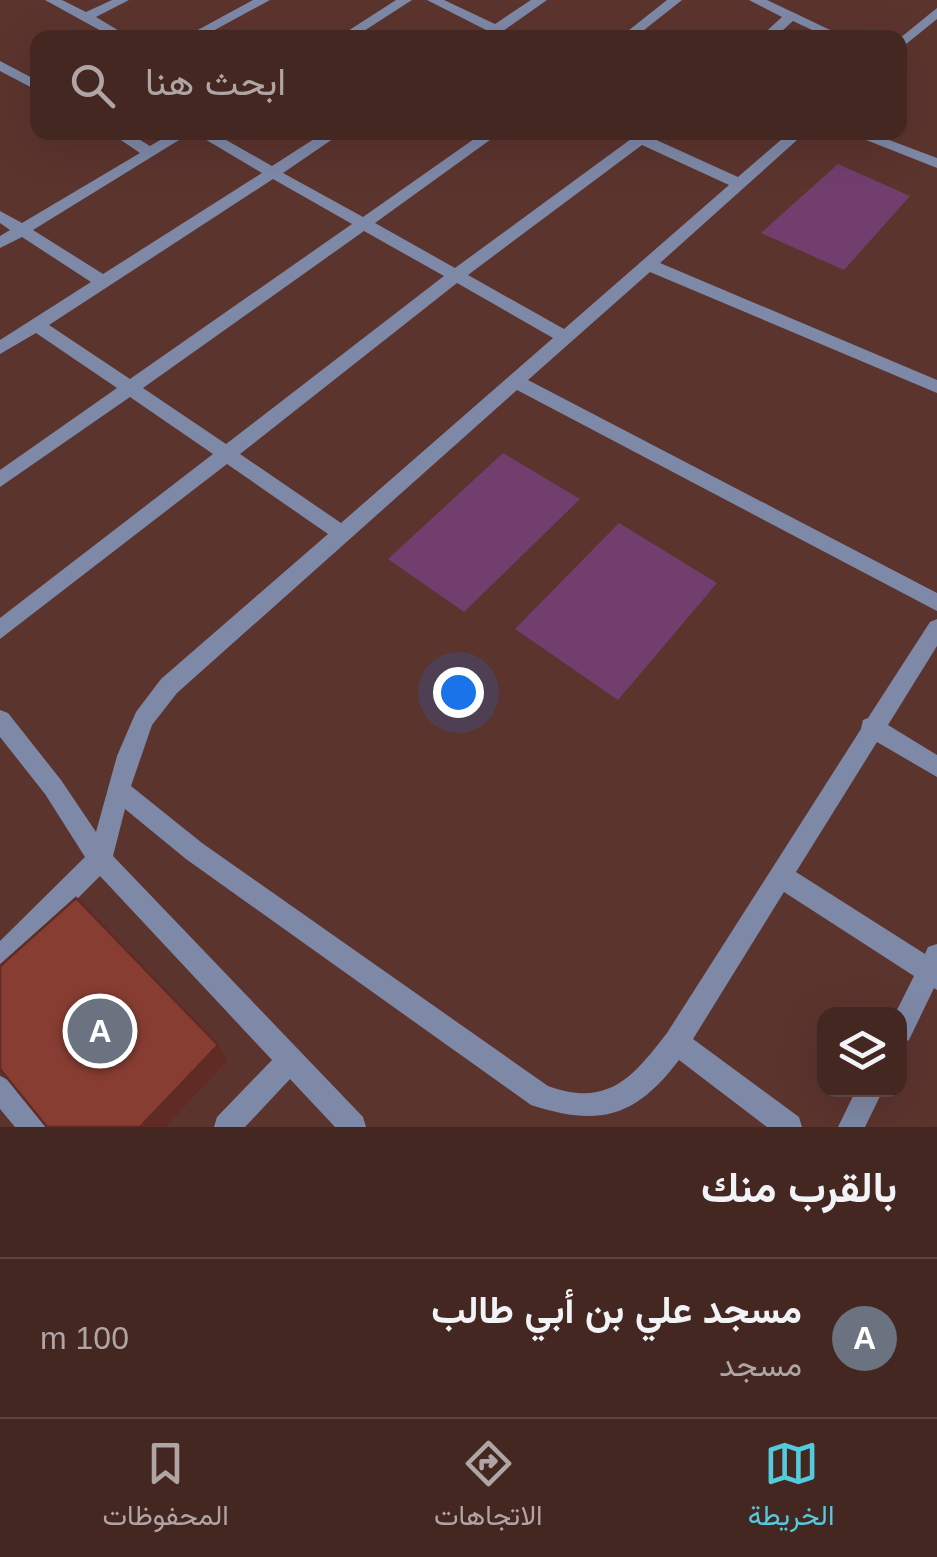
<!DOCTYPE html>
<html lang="ar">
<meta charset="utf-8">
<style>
:root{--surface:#452722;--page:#4f332f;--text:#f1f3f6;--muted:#b0a5a5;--line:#5d4440;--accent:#54cadd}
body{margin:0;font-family:Helvetica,Vazirmatn,sans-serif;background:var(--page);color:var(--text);direction:rtl}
.controls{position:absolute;right:30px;bottom:30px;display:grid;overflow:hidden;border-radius:20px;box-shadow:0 10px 40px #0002}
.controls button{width:90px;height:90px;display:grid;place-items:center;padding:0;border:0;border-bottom:2px solid var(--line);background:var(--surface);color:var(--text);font:50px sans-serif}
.you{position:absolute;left:458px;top:692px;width:35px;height:35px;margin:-25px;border:8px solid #fff;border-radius:50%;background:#1a73e8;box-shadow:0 0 0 15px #1a73e833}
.badge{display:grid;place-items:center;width:65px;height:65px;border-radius:50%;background:var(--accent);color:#fff;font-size:32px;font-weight:700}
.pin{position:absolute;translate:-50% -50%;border:5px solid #fff;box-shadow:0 2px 10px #0006}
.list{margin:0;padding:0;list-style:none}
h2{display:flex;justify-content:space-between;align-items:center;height:130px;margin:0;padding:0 40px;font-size:42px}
h2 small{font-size:32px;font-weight:400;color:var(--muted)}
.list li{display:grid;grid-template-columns:65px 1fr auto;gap:30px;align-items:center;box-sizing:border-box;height:160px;padding:0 40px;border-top:2px solid var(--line)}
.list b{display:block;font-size:38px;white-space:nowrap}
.list p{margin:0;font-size:32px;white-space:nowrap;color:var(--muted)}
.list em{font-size:32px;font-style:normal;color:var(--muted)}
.icon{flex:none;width:55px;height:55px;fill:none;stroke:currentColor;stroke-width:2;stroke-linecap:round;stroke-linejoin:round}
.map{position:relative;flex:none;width:937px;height:1127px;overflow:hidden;direction:ltr}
.search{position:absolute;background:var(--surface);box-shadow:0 10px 40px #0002;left:30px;right:30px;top:30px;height:110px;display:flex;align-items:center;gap:25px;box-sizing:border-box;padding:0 35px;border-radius:20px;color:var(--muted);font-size:38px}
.sheet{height:290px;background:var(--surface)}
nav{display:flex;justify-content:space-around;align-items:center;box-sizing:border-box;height:140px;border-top:2px solid var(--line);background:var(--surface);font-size:28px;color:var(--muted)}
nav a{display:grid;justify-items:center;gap:5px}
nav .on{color:var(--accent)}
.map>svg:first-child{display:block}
.green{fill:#713e6e}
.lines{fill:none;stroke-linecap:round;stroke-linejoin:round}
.minor{fill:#7e89a7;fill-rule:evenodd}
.shaded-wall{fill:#5f2b24}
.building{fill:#883d33;stroke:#5f2b24;stroke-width:2.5}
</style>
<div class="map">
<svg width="937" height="1127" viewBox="0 0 937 1127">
<rect width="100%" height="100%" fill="#5c342e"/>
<!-- green -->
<g class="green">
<polygon points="838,164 910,196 844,270 761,233"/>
<polygon points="503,453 580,499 464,612 388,559"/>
<polygon points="619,523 717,583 618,700 515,629"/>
</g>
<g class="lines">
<!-- minor -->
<g class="minor">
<polygon points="45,0 62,0 86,12 112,0 129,0 96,17 131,38 114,38"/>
<polygon points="253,0 270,0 200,38 183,38"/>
<polygon points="396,0 412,0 353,38 337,38"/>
<polygon points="427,0 444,0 495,24 531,0 547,0 493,38 477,38 486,30"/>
<polygon points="667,0 682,0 634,38 619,38"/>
<polygon points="749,0 767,0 847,38 829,38 793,21 774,38 759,38 782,17"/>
<polygon points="937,8 937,19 900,49 900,38"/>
<polygon points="0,61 38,81 38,91 0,71"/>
<path d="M 109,132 L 127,132 L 150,146 L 174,132 L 192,132 L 33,230 L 103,274 L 262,173 L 193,132 L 212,132 L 272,166 L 325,132 L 343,132 L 283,173 L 363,217 L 484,132 L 501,132 L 375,223 L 455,268 L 631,139 L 620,132 L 657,132 L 652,138 L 738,177 L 790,132 L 806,132 L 660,263 L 937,380 L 937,393 L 650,272 L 528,380 L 937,593 L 937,611 L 517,390 L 177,693 L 152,725 L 131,786 L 202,843 L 548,1086 C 608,1108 633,1077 667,1033 L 861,729 L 863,720 L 868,718 L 930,622 L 937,619 L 937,646 L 888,725 L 937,755 L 937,777 L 877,742 L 796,872 L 925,954 L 928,947 L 937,944 L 937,990 L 934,988 L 909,1040 L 900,1044 L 900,1014 L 895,1014 L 914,976 L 784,892 L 693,1039 L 799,1117 L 802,1127 L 767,1127 L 679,1060 C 635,1118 599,1127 531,1105 L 186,859 L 125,809 L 113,856 L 363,1117 L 366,1127 L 335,1127 L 290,1079 L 245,1127 L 214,1127 L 217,1117 L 272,1060 L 100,876 L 9,967 L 0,970 L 0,941 L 85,857 L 45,794 L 0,737 L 0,710 L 8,713 L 61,780 L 96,832 L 117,756 L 136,712 L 161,679 L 328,534 L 227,464 L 0,639 L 0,618 L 213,454 L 130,397 L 0,487 L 0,470 L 117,388 L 36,333 L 0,354 L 0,340 L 91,282 L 22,237 L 0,248 L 0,236 L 10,230 L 0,223 L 0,211 L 22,223 L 140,153 ZM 642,145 L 729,185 L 564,329 L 468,275 ZM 273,179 L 352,224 L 130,379 L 49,325 ZM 364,231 L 444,276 L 226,444 L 143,388 ZM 457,283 L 553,338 L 341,523 L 240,454 Z"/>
<polygon points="846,132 868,132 937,158 937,168"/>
<path d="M 0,1076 C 18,1083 39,1109 46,1127 L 15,1127 L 0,1109 Z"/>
<polygon points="856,1090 883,1090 865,1127 838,1127"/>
</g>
</g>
<!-- shaded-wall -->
<polygon class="shaded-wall" points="218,1045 228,1060 165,1127 140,1127"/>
<!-- building -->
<polygon class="building" points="76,898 218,1045 140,1127 47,1127 0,1069 0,966"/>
</svg>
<div class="controls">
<button><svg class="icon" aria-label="layers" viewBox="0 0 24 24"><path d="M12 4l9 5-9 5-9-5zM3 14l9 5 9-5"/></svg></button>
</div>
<div class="you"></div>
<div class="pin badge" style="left:100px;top:1031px;background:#6b7280">A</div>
<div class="search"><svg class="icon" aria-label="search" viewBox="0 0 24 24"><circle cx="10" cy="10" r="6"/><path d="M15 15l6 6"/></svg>ابحث هنا</div>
</div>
<section class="sheet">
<h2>بالقرب منك<small></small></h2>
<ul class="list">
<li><span class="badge" style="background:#6b7280">A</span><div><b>مسجد علي بن أبي طالب</b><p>مسجد</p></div><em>100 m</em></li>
</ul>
</section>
<nav>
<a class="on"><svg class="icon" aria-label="map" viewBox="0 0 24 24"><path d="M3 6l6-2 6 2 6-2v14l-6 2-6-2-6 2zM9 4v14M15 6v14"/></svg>الخريطة</a>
<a><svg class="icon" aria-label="directions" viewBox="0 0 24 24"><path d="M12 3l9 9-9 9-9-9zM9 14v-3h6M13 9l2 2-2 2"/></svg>الاتجاهات</a>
<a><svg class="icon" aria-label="saved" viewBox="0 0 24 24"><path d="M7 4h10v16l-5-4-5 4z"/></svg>المحفوظات</a>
</nav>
